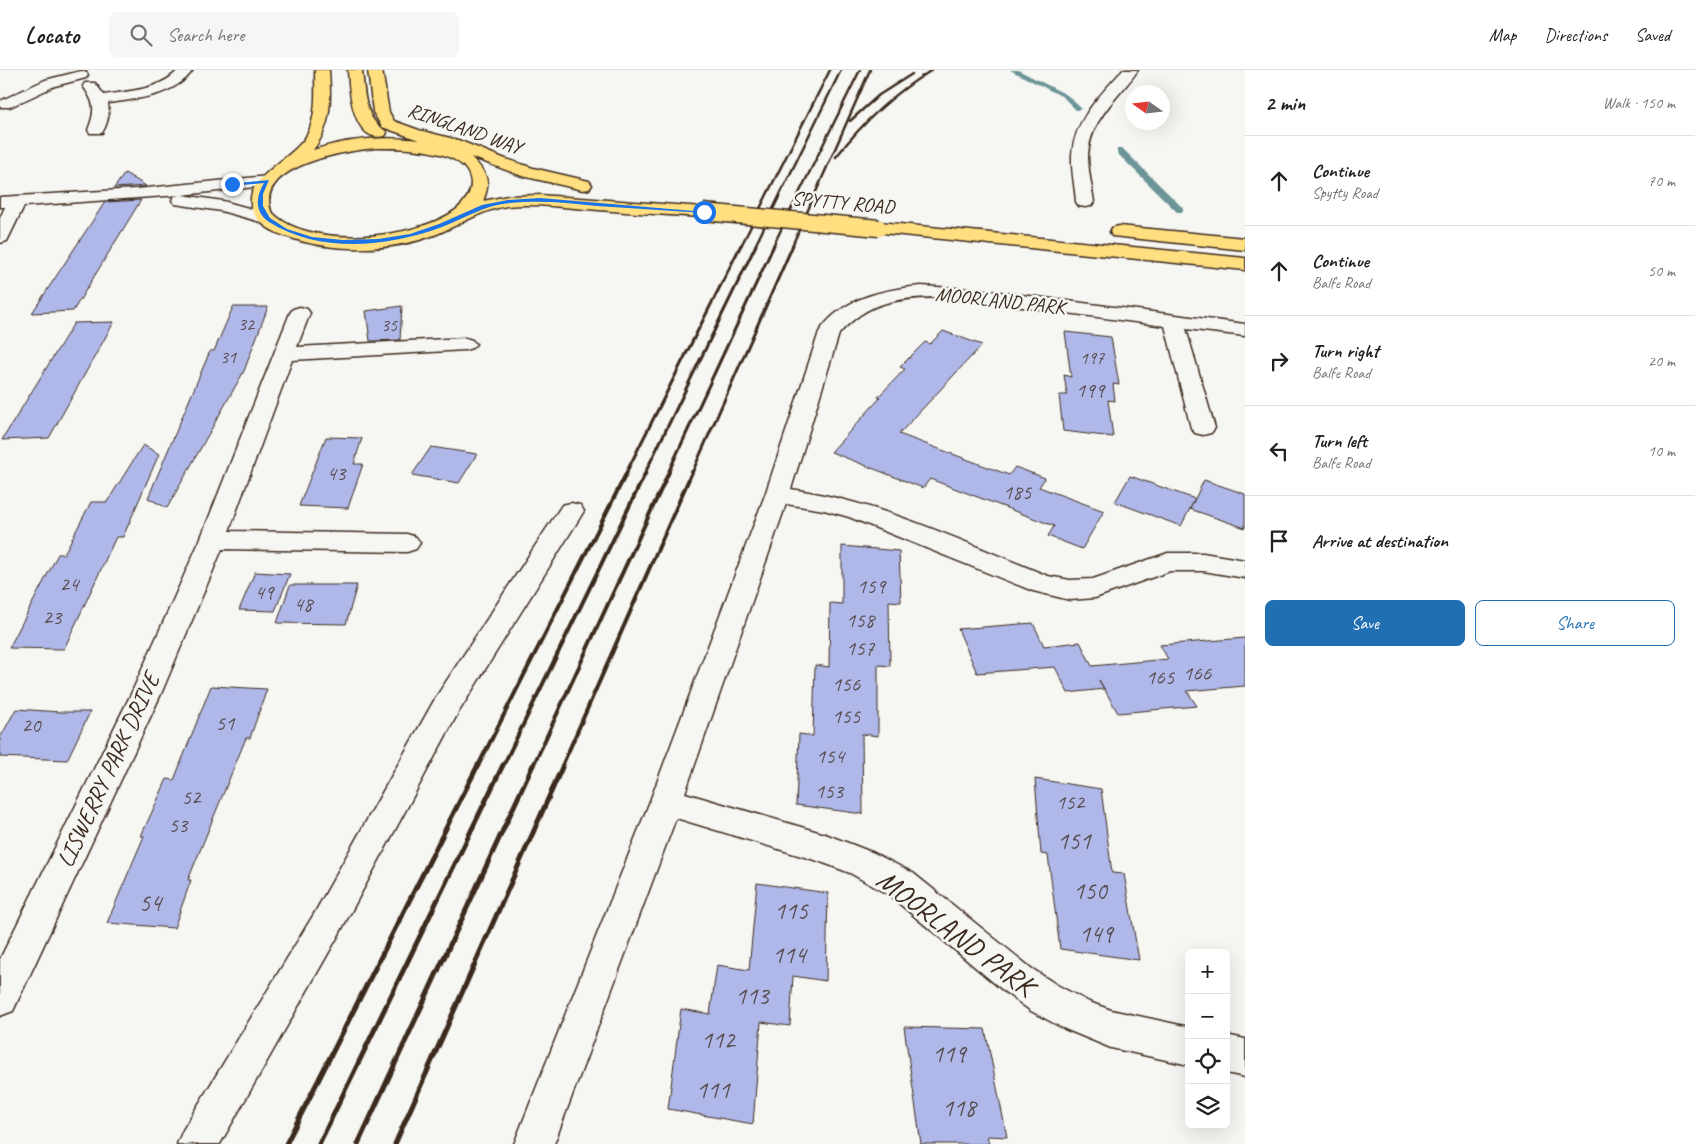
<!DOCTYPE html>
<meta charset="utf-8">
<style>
:root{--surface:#fff;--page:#f6f6f6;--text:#202124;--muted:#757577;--line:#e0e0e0;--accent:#1f6fb2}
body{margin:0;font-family:Caveat,sans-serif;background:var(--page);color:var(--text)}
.controls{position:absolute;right:15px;bottom:15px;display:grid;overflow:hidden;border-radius:8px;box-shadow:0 5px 20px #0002}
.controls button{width:45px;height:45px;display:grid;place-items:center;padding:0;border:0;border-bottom:1px solid var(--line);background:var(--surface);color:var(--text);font:25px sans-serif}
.compass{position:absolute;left:1125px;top:15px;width:45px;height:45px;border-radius:50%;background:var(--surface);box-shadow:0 5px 20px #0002;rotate:284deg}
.stop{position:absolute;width:15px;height:15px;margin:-11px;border:4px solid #1a73e8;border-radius:50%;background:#fff}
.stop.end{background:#1a73e8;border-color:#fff;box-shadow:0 1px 5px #0008}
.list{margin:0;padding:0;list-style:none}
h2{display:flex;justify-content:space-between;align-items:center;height:65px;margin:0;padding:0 20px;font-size:21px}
h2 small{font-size:16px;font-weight:400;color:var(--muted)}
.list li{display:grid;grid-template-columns:32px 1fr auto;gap:15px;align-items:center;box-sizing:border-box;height:90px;padding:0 20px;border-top:1px solid var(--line)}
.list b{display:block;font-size:19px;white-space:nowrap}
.list p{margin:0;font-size:16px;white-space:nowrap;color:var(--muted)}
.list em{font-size:16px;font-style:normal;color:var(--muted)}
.actions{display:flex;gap:10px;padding:15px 20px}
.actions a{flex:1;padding:11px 0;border:1px solid var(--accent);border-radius:8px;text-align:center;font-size:18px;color:var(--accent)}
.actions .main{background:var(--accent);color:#fff}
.icon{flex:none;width:28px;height:28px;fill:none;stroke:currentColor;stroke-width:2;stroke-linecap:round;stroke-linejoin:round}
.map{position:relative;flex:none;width:1245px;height:1074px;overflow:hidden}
header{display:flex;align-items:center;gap:30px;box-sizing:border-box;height:70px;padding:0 25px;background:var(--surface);border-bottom:1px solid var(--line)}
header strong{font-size:24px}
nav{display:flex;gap:28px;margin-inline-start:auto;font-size:18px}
.search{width:350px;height:45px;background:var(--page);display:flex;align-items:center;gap:12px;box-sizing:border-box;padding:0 18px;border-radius:8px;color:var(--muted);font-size:19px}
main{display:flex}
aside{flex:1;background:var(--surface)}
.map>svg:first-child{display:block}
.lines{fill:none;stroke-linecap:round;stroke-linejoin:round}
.stream{fill:#6c9597;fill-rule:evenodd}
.building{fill:#afb8e9;stroke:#3b2a1e}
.minor-casing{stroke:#3b2a1e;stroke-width:3}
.major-casing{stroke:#3b2a1e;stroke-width:3}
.minor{fill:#f6f6f2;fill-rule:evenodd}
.major{fill:#ffdf80;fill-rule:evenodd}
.rail-far3{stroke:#3b2a1e;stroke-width:2.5}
.rail-far2{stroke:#3b2a1e;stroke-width:3}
.rail-far1{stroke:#3b2a1e;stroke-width:4}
.rail{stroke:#3b2a1e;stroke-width:5}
.major-bridge-casing{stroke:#3b2a1e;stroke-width:19;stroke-linecap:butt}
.major-bridge{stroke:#ffdf80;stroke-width:16}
.route{fill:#1a73e8}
.labels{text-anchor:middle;stroke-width:5;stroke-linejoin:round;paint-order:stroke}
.far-number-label{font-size:18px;fill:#584e51}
.far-street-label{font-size:20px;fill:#3b2a1e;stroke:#f6f6f2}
.number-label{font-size:21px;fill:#584e51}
.street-label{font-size:24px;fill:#3b2a1e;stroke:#f6f6f2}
.near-number-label{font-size:25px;fill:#584e51}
.near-street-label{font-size:29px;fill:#3b2a1e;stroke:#f6f6f2}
</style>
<header>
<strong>Locato</strong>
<div class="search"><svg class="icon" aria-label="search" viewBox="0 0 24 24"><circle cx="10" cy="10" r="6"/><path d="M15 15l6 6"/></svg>Search here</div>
<nav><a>Map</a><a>Directions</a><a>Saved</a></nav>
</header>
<main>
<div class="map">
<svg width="1245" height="1074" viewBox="0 0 1245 1074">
<rect width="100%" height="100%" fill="#f6f6f2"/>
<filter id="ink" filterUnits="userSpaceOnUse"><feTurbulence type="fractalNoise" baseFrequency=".02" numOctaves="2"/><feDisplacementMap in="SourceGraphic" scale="10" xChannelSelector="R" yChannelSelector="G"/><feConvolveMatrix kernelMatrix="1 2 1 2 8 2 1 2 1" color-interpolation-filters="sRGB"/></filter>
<g filter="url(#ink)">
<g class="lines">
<!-- stream -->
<g class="stream">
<polygon points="1010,0 1018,0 1067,25 1082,39 1076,40 1063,27"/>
<polygon points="1117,79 1123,79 1183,138 1183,142 1177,142 1117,83"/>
</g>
</g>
<!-- building -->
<g class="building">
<polygon points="125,103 146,116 114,118"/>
<polygon points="141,130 73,241 32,243 105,132"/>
<polygon points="402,236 400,270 370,271 366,241"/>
<polygon points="233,237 268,237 244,301 167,438 148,428 210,281 214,281"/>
<polygon points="114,252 49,368 2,370 74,253"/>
<polygon points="943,261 982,275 899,364 1009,405 1015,397 1045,408 1039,417 1104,441 1082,479 1048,466 1054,456 930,409 923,418 831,382 880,328 878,327 905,299 900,297 925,272 930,274"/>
<polygon points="1065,262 1111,267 1119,315 1113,314 1115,331 1108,330 1113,367 1063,361 1059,325 1067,325 1064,305 1071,307"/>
<polygon points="326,367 362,368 354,394 363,394 348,438 299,436"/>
<polygon points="143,375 159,384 123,467 116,467 64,579 9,578 58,484 64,484 91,432 107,432"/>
<polygon points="431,377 477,384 459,413 412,405"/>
<polygon points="1130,406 1195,429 1181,456 1115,432"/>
<polygon points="1204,410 1245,424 1245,458 1190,439"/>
<polygon points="842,476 899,481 901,532 889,531 890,596 878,595 878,666 862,664 863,744 796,735 799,664 813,666 815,595 829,597 830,533 842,534"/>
<polygon points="255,502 290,504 275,541 239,540"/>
<polygon points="290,515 357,515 346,554 277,553"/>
<polygon points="1033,553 1044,576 1080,572 1092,596 1168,589 1160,575 1245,568 1245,616 1187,621 1197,636 1118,643 1099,610 1104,619 1068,623 1055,597 977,603 958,559"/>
<polygon points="211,616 267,619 250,668 246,668 188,810 191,810 174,858 107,853 144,766 141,766 167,709 174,710"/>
<polygon points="16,639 60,642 90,642 67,690 0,687 0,668"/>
<polygon points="1035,709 1101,719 1112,803 1124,804 1139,890 1060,879 1048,785 1041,784"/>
<polygon points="757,813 828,823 826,911 793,906 790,956 761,952 753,1054 668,1039 681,939 710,944 717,895 749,900"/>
<polygon points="904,957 985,959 1007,1067 987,1066 989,1074 921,1074"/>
</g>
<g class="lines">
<defs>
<g id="minor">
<path d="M 178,0 L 193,0 C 175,26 138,29 108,33 C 110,44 107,55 102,63 L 90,63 L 88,60 C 96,40 95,33 83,16 L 85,13 L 95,13 L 104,25 C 128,21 161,20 178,0 Z"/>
<path d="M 1123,0 L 1138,0 C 1119,28 1090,48 1088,86 C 1088,101 1092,117 1094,132 L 1091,136 L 1085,137 L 1079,136 L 1076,132 C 1075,117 1071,101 1072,85 C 1074,50 1101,24 1123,0 Z"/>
<polygon points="81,1 86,2 88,5 86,8 55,16 10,37 0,37 0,31 45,10"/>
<polygon points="268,106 274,107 277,111 274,115 182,125 223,131 274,145 277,149 274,153 268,154 221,141 175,134 172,130 175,126 180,125 24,136 9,167 7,171 0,173 0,148 5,137 0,137 0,127 137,119"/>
<path d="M 921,216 L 983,220 L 1245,254 L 1245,266 L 1186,259 L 1215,358 L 1211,363 L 1203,365 L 1195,363 L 1191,358 L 1165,256 C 1117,250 1069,243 1022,237 C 978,231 929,221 886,233 C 867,238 852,249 839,264 L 791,419 C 881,432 965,473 1048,506 L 1070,510 L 1093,509 L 1168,483 L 1203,483 L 1245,490 L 1245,508 L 1203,501 L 1170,501 L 1095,528 L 1070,530 L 1033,521 L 849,447 L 824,440 L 786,434 L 685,723 L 825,764 L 874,783 L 913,803 L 1031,898 L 1057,915 L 1089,932 L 1111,940 L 1189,957 L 1189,995 L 1111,978 L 1065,959 L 1031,941 L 1005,922 L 889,825 L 850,803 L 821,792 L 676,748 L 554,1074 L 514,1074 L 650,731 L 765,425 L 819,262 C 842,228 881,220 921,216 Z"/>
<polygon points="300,237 307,239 310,243 297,277 465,268 472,270 476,274 472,278 465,280 292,290 229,461 407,464 416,467 420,473 416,479 407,482 222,479 161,624 13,941 0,946 0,889 131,624 200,470 290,243 293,239"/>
<polygon points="571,433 580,435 584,441 458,643 338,866 220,1074 177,1074 183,1060 314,844 436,627 562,435"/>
<polygon points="1226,965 1245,969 1245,1007 1226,1003"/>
</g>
<g id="major">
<path d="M 315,0 L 329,0 C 331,29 332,56 313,80 C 347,69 383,66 419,70 L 382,57 L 373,42 L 368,0 L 382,0 L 389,42 L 394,51 L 419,60 L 458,70 L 503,88 L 533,98 L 589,111 L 592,115 L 589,119 L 583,120 L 522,106 L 471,87 C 486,102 492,111 483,131 L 508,126 L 540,125 L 703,137 L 709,138 L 712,142 L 709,146 L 703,147 C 664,145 625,142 586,139 C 560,137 533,133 507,136 C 482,140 461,154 437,164 C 392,182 331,183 285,166 C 271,161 253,151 251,134 C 247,105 296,88 308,63 C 317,44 315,21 315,0 ZM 375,78 C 400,78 469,77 471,113 C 471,124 465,132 457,139 C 419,169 305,181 271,141 C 255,95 346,81 375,78 Z"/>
<path d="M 348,0 L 362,0 C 364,17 364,38 375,52 C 378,57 384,58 387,63 L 385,66 C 353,74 349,20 348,0 Z"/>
<polygon points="879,152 1245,188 1245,200 873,162 870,158 873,154"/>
<polygon points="1119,156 1245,168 1245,180 1112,166 1110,162 1112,158"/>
</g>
</defs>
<!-- minor casing -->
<use href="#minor" class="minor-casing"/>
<!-- major casing -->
<use href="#major" class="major-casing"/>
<!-- minor -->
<use href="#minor" class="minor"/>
<!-- major -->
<use href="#major" class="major"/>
<!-- rail-far3 -->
<g class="rail-far3">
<polyline points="850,51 879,25 912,4"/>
<path d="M 836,87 C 863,52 894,23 932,0"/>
<polyline points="741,176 830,0"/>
<polyline points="755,176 841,0"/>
<polyline points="773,176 860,0"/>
<polyline points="792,176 870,0"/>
</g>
<!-- rail-far2 -->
<g class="rail-far2">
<polyline points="626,403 741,175"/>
<polyline points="645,403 756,175"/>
<polyline points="668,403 774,175"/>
<polyline points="692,403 793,175"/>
</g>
<!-- rail-far1 -->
<g class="rail-far1">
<polyline points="478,696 627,402"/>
<polyline points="503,696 646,402"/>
<polyline points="533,696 669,402"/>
<polyline points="562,696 692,402"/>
</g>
<!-- rail -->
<g class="rail">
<polyline points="286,1074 478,695"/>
<polyline points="319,1074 503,695"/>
<polyline points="358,1074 533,695"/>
<polyline points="395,1074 563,695"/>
</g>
<defs>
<polyline id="major-bridge" points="703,142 879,158"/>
</defs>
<!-- major-bridge casing -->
<use href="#major-bridge" class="major-bridge-casing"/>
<!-- major-bridge -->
<use href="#major-bridge" class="major-bridge"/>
</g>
</g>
<!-- route -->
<path class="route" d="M 269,110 L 263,124 L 263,136 L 270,148 L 287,159 L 312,167 L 343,170 L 378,169 L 410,164 L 439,154 L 482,135 L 508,130 L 540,128 L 706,142 L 704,143 C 668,141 633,138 597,136 C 568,133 539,130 510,133 C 485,135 465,148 442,157 C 388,177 320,184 269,152 C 254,142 256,126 264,113 L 232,116 L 229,114 Z"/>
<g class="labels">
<!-- far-number labels -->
<g class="far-number-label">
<text x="246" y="260">32</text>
<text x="389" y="261">35</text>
<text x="228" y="293">31</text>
<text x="1092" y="294">197</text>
</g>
<!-- far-street labels -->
<g class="far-street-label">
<text transform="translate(465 58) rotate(19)" y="7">RINGLAND WAY</text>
<text transform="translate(843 132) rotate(5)" y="7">SPYTTY ROAD</text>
<text transform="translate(1000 230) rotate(6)" y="7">MOORLAND PARK</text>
</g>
<!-- number labels -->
<g class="number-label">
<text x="1090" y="327">199</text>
<text x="336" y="410">43</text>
<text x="1017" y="429">185</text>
<text x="69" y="521">24</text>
<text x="871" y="523">159</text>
<text x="264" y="529">49</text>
<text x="303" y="541">48</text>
<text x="52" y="554">23</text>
<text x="860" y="557">158</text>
<text x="860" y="585">157</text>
<text x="1197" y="610">166</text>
<text x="1160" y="614">165</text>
<text x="846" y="621">156</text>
<text x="846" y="653">155</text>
<text x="225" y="660">51</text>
<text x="31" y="662">20</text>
<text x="830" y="693">154</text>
<text x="829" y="728">153</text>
<text x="191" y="734">52</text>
<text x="1070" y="739">152</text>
<text x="178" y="762">53</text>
</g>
<!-- street labels -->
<g class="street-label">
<text transform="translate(108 700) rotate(-65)" y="8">LISWERRY PARK DRIVE</text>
</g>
<!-- near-number labels -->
<g class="near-number-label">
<text x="1074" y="779">151</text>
<text x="1090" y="829">150</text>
<text x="150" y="841">54</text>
<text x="791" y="849">115</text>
<text x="1096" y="872">149</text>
<text x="789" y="893">114</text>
<text x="752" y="934">113</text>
<text x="718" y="978">112</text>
<text x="949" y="992">119</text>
<text x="713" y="1028">111</text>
<text x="959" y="1046">118</text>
</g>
<!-- near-street labels -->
<g class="near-street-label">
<text transform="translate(956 862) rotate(37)" y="10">MOORLAND PARK</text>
</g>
</g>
</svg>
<div class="controls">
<button>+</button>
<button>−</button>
<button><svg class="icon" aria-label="locate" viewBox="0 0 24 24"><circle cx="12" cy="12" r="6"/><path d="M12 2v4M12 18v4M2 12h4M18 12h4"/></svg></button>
<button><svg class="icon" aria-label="layers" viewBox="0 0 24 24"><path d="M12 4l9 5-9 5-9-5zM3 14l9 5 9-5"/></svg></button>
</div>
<svg class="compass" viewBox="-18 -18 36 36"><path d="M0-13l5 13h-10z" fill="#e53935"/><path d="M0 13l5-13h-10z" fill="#757577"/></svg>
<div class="stop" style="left:704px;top:142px"></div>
<div class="stop end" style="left:232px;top:114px"></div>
</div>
<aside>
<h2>2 min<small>Walk · 150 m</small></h2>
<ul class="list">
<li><svg class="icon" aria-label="ahead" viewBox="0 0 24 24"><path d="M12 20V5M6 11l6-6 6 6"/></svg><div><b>Continue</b><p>Spytty Road</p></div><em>70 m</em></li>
<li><svg class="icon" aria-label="ahead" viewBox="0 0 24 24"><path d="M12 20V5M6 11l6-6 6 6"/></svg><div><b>Continue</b><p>Balfe Road</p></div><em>50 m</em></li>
<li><svg class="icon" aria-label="right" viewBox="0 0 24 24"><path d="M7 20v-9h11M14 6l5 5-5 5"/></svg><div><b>Turn right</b><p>Balfe Road</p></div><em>20 m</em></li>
<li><svg class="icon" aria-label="left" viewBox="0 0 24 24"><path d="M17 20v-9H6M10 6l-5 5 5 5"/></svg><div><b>Turn left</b><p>Balfe Road</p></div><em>10 m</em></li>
<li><svg class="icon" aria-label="arrive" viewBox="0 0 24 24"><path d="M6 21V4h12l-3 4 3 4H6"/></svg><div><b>Arrive at destination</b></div></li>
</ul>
<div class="actions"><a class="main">Save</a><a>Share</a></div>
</aside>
</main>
